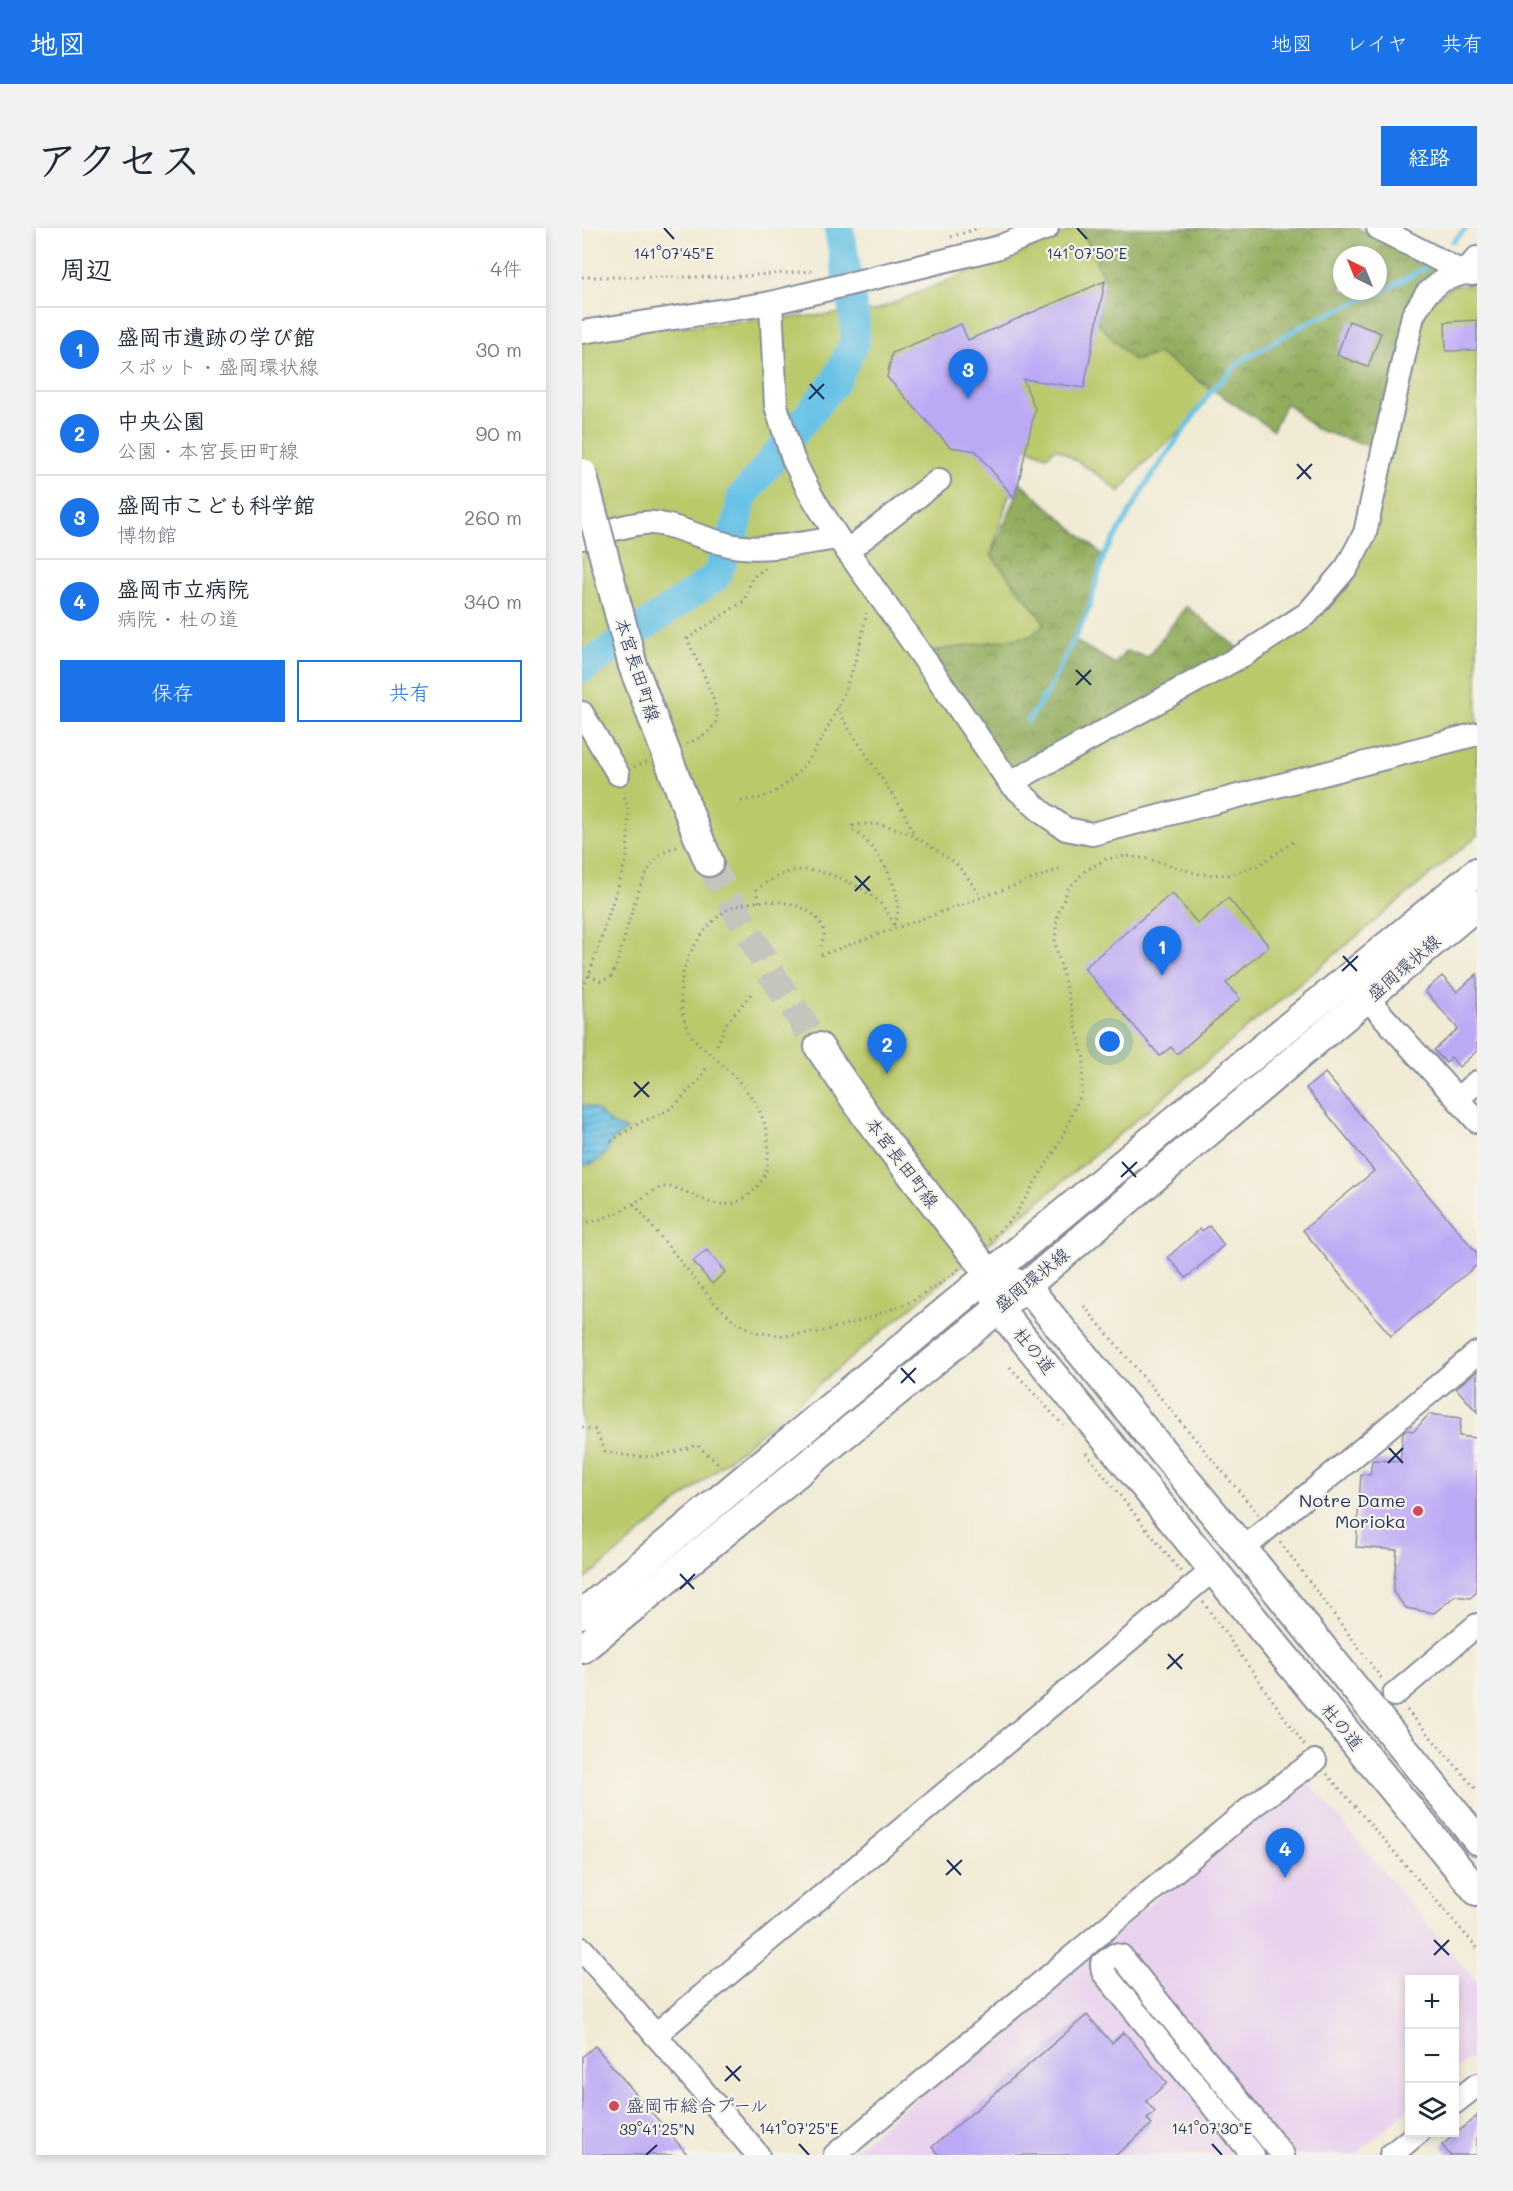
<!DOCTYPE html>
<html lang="ja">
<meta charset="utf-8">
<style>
:root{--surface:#fff;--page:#f2f2f3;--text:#1f2937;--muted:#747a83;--line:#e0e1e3;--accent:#1a73e8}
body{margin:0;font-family:Mali,"Klee One",sans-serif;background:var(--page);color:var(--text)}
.controls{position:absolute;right:18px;bottom:18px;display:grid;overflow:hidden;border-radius:0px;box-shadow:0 3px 9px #0003}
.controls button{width:54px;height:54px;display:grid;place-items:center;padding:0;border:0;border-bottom:2px solid var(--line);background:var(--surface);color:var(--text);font:30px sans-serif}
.compass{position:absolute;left:751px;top:18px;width:54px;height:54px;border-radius:50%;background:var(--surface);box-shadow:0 3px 9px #0003;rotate:317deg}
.you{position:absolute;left:528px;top:814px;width:21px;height:21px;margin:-15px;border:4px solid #fff;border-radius:50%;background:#1a73e8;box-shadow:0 0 0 9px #1a73e833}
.badge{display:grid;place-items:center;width:39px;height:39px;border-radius:50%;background:var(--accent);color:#fff;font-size:20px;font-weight:700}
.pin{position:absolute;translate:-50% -50px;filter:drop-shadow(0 2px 3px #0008)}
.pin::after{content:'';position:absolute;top:32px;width:21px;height:18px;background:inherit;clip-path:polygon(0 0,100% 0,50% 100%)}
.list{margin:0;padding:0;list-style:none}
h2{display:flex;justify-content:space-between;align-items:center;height:78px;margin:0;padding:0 24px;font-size:26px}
h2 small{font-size:20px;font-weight:400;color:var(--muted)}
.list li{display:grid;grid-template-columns:39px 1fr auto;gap:18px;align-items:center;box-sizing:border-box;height:84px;padding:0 24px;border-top:2px solid var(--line)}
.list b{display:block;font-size:22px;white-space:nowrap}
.list p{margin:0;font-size:20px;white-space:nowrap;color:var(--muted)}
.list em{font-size:20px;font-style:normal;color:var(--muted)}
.actions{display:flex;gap:12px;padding:18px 24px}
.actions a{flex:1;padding:14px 0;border:2px solid var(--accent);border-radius:0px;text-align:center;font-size:21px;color:var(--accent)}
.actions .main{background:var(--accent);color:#fff}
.icon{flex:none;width:33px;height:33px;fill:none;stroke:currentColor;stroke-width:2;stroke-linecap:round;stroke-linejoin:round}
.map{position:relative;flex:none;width:895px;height:1927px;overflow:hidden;border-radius:0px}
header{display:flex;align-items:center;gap:36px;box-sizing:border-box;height:84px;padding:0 30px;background:var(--accent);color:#fff}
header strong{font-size:28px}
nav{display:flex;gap:33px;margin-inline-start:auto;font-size:21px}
.intro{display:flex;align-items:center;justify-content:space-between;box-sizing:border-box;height:144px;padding:0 36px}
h1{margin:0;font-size:42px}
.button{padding:15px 27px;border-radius:0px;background:var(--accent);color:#fff;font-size:21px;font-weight:700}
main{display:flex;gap:36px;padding:0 36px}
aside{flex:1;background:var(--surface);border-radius:0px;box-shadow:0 3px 9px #0003}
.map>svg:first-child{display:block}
.built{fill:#e8d2ee}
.green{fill:#bac96b;stroke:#6a7c64;stroke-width:1.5}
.forest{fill:url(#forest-crowns);stroke:#576e5e;stroke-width:1.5;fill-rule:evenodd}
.water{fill:url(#water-rules);stroke:#4278a2;stroke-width:1.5}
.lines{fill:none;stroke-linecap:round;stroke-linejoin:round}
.stream{stroke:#68c2e6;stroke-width:5}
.river{stroke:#68c2e6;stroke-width:30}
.building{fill:#bca9f6}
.major-tunnel{stroke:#c6c5bd;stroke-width:28;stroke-dasharray:28 14;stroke-linecap:butt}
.minor-casing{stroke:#868d9a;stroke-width:26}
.major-casing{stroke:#868d9a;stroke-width:32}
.path{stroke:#868d9a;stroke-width:3;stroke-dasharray:1.5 4.5;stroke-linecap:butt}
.minor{stroke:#fff;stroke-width:22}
.major{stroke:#fff;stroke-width:28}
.major-bridge-casing{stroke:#868d9a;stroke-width:32;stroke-linecap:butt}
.major-bridge{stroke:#fff;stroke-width:28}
.ticks{fill:none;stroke:#1b2f5e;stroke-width:2}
.poi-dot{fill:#d1495b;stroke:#f7f3e8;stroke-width:2}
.labels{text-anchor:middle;stroke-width:4.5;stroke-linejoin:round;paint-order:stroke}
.street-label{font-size:18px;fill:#1b2f5e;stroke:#f7f3e8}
.poi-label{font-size:18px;fill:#1b2f5e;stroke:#f7f3e8;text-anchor:end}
.ticks-label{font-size:15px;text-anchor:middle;fill:#1b2f5e;stroke:#f7f3e8;stroke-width:4.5;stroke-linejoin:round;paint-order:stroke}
</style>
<header>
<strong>地図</strong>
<nav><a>地図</a><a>レイヤ</a><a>共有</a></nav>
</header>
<div class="intro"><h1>アクセス</h1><a class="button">経路</a></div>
<main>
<aside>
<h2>周辺<small>4件</small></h2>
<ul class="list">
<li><span class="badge">1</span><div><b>盛岡市遺跡の学び館</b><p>スポット · 盛岡環状線</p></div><em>30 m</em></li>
<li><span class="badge">2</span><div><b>中央公園</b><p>公園 · 本宮長田町線</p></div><em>90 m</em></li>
<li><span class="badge">3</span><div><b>盛岡市こども科学館</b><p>博物館</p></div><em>260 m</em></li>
<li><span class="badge">4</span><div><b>盛岡市立病院</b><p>病院 · 杜の道</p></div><em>340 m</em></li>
</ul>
<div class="actions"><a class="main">保存</a><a>共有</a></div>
</aside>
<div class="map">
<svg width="895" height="1927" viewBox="0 0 895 1927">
<defs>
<pattern id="forest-crowns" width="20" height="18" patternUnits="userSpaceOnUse" patternTransform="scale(1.5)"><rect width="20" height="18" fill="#93ad5f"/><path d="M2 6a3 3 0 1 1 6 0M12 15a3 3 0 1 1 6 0" fill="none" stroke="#778d52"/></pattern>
<pattern id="water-rules" width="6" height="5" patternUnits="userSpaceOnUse" patternTransform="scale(1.5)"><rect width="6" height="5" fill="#68c2e6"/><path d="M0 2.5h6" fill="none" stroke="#559ebe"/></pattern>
</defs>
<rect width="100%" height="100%" fill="#f7f3e8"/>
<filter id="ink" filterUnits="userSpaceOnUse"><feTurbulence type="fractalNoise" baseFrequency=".0167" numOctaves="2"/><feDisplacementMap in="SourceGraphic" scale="12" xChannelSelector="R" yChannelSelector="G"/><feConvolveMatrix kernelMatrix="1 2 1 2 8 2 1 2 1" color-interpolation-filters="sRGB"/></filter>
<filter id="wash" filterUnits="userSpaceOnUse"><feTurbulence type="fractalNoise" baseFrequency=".008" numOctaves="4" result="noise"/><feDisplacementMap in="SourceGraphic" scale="24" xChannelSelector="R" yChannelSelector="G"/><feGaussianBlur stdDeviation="1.35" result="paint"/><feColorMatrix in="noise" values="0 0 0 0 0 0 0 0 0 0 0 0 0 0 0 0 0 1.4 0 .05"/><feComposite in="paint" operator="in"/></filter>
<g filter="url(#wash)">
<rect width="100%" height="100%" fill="#f1ebd5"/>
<!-- built -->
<polygon class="built" points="722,1549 895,1755 895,1824 873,1843 872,1752 828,1752 827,1881 773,1927 265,1927"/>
<!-- green -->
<polygon class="green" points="495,0 499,0 523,53 515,94 577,126 630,162 605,198 564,233 537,264 521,250 475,220 464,228 444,219 449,193 409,327 463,395 450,408 339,425 407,525 663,426 765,339 831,87 872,57 895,58 895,608 0,1354 0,106 292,83"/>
<!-- forest -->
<g class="forest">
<path d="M 499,0 L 775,0 L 857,40 L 801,223 L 734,201 L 704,175 L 691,202 L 577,126 L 552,133 L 515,94 L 523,53 ZM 760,27 L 796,27 L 796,63 L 760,63 Z"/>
<polygon points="437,253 522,328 506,383 492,412 533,436 544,423 566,429 604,378 663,426 434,555 338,425 449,408 463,395 409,327 433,271"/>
</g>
<!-- water -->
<path class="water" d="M 0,877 C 13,878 17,885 26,893 C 30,898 39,900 45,902 L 29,913 L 25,924 L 18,931 L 9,936 L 0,938 Z"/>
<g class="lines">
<!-- stream -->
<g class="stream">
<polyline points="871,13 885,0"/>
<polyline points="446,493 466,463 506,383 522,328 568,250 630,162 659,133 725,95 803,62 841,41 848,35"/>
</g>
<!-- river -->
<polyline class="river" points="0,441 134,349 155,296 160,269 253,154 273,113 273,93 257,0"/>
</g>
<g id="blocks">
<!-- building -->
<g class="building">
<polygon points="523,53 502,160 441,151 453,181 433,271 394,223 368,219 305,149 310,125 379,96 386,112"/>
<polygon points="895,92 895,122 864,123 863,94"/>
<polygon points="767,93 799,105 786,139 755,127"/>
<polygon points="590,665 616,696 646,670 687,718 644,755 658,771 595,826 589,819 578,828 502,740"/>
<polygon points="895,746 895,823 877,839 869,829 864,835 852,822 876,801 843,763 860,748 875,764"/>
<polygon points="743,845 895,1025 895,1037 809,1108 721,1002 792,943 724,860"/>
<polygon points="627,998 642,1017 604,1050 586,1029 618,1001 620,1003"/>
<polygon points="125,1022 143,1044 130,1056 111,1033"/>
<polygon points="895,1143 895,1184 874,1160"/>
<polygon points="847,1186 879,1190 877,1208 895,1210 895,1364 888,1370 873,1368 852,1385 824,1380 811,1364 815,1322 774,1319 779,1246 788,1247 790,1232 818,1233 821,1205 824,1202 832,1203"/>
<polygon points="505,1787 530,1815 542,1804 585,1855 564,1873 573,1884 565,1891 570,1896 534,1927 357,1927 350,1919"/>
<polygon points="13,1818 106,1927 0,1927 0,1829"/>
<polygon points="895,1888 895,1927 868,1927 860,1917"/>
</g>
</g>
</g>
<g filter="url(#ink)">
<use href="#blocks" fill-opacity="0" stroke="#868d9a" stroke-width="1.5"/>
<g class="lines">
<!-- major-tunnel -->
<polyline class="major-tunnel" points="127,634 191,748 237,819"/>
<defs>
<g id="minor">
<polyline points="796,0 882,45 891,46"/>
<polyline points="189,75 194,178 211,231 228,265 256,310"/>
<polyline points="0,104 189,75 414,20 465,0"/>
<path d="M 0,310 C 20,305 42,297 62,295 C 88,292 130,317 160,319 C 191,322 225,314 256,310 L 348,439 L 428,555 L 461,585 L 484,601 L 510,606 L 895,506"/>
<polyline points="265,323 357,252"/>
<polyline points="0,485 36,546"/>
<polyline points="428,555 663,426 726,385 765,339 783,305 831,87 845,65 861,52 882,45 895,30"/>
<polyline points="774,758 895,893"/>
<polyline points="876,870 895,854"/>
<polyline points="661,1321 895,1125"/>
<polyline points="812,1467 895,1397"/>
<polyline points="0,1721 176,1927"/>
<polyline points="73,1807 631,1342"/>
<polyline points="872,1875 895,1857"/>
<polyline points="253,1927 672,1577 733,1533"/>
<polyline points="671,1927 521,1744 520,1736 532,1727 539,1728 701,1927"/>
<polyline points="809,1927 837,1904"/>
</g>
<g id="major">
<polyline points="115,606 127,634"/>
<polyline points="237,819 287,892 408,1047 416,1080 895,1663"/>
<polyline points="428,1053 444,1058 661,1321 895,1612"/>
<polyline points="0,1386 615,874 895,644"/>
<polyline points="0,1421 444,1058 895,677"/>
</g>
</defs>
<!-- minor casing -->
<use href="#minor" class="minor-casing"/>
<!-- major casing -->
<use href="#major" class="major-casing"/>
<!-- path -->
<g class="path">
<polyline points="369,9 397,0"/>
<polyline points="0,49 147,49 232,43"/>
<polyline points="255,479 264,496 320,581 332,606"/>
<path d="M 105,516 C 115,511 129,505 134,494 C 140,480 112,426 105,411 L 162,373 L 170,350 L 183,340"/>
<polyline points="52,539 66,533"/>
<path d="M 159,573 C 168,571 178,571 186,567 C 237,546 278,437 284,385"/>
<path d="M 177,674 L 174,662 C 186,654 197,646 211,643 C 237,638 268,653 289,667 C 299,674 306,685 312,696 C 327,669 295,617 272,603 L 271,598 C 302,590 334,607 358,625 C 364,629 372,633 377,639 C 384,647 390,656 397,665"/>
<polyline points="239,727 479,641"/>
<path d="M 7,747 L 19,753 L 29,749 C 47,715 52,627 95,619"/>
<polyline points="0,760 7,747 45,630 47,586 41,564"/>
<polyline points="135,817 144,796 169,766"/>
<polyline points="29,913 59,894 77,887 90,880 119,850 124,840"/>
<polyline points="52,976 130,1072 151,1092 173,1104 202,1108 238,1104 283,1091 326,1075 359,1055 377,1041"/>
<path d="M 0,994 C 13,996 43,982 54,974 C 63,969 72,960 82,959 C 105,958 122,979 146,976 C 161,974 174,963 181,950 C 186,940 187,925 186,914 C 183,877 158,853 132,829 C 124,822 115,816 109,807 C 99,790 97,769 100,750 C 103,727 126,692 147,681 C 168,671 207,670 226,683 C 234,687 239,696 243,704 L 239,718"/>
<polyline points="408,1012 433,987 478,914 499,866 502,831 473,715 475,688 486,661 503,643 524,631 544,628 566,631 617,646 646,647 677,637 713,613"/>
<polyline points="502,1078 676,1286"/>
<polyline points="428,1139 481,1197"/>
<path d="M 0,1199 L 13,1202 L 23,1223 C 62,1233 77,1229 115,1217 L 139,1238"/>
<polyline points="504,1225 599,1344"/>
<polyline points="698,1314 800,1451"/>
<polyline points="621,1374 723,1518"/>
<polyline points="825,1482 895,1562"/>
<polyline points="745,1546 895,1720"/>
</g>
<!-- minor -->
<use href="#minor" class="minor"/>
<!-- major -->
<use href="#major" class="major"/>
<defs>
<polyline id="major-bridge" points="0,245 51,438 115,606"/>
</defs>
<!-- major-bridge casing -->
<use href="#major-bridge" class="major-bridge-casing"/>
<!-- major-bridge -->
<use href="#major-bridge" class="major-bridge"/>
</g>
</g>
<!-- ticks -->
<path class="ticks" d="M 82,0 L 92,11M 495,0 L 505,11M 228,156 L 242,171M 227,171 L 242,156M 715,236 L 729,251M 715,251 L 730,236M 494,442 L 509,457M 494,457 L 509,442M 273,648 L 288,663M 273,663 L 288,648M 761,728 L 775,743M 760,743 L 776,728M 52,854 L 67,869M 52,869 L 67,854M 540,934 L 554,949M 539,949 L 555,934M 319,1140 L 333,1155M 319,1155 L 334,1140M 807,1220 L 821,1235M 806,1235 L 821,1220M 98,1346 L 112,1361M 98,1361 L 113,1346M 586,1426 L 600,1441M 585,1441 L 601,1426M 365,1632 L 379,1647M 364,1647 L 380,1632M 852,1712 L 867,1727M 852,1727 L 867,1712M 144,1838 L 158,1853M 143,1853 L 159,1838M 217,1916 L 227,1927M 630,1916 L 640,1927M 64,1927 L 75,1917"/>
<!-- markers -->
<g class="poi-dot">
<circle cx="836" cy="1283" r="6"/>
<circle cx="32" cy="1878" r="6"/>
</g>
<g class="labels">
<!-- street labels -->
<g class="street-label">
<text transform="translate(55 442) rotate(72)" y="6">本宮長田町線</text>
<text transform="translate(822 740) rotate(-41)" y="6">盛岡環状線</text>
<text transform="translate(320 935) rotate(53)" y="6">本宮長田町線</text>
<text transform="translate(450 1052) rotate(-39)" y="6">盛岡環状線</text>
<text transform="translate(452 1123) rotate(51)" y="6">杜の道</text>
<text transform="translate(760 1499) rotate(51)" y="6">杜の道</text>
</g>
<!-- poi labels -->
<g class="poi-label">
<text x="824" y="1279">Notre Dame<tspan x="824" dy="21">Morioka</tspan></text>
<text x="44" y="1884" text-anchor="start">盛岡市総合プール</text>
</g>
</g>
<g class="ticks-label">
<text x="92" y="31">141°07'45"E</text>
<text x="505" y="31">141°07'50"E</text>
<text x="217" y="1906">141°07'25"E</text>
<text x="630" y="1906">141°07'30"E</text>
<text x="75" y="1907">39°41'25"N</text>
</g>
</svg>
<div class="controls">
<button>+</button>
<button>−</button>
<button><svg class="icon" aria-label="layers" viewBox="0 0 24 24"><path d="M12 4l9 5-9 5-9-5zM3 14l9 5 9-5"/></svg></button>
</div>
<svg class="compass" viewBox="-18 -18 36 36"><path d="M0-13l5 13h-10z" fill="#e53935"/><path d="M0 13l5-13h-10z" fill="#747a83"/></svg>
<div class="you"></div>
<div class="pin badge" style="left:580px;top:748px">1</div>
<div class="pin badge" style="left:305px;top:846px">2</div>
<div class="pin badge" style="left:386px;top:171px">3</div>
<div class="pin badge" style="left:703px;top:1650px">4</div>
</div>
</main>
